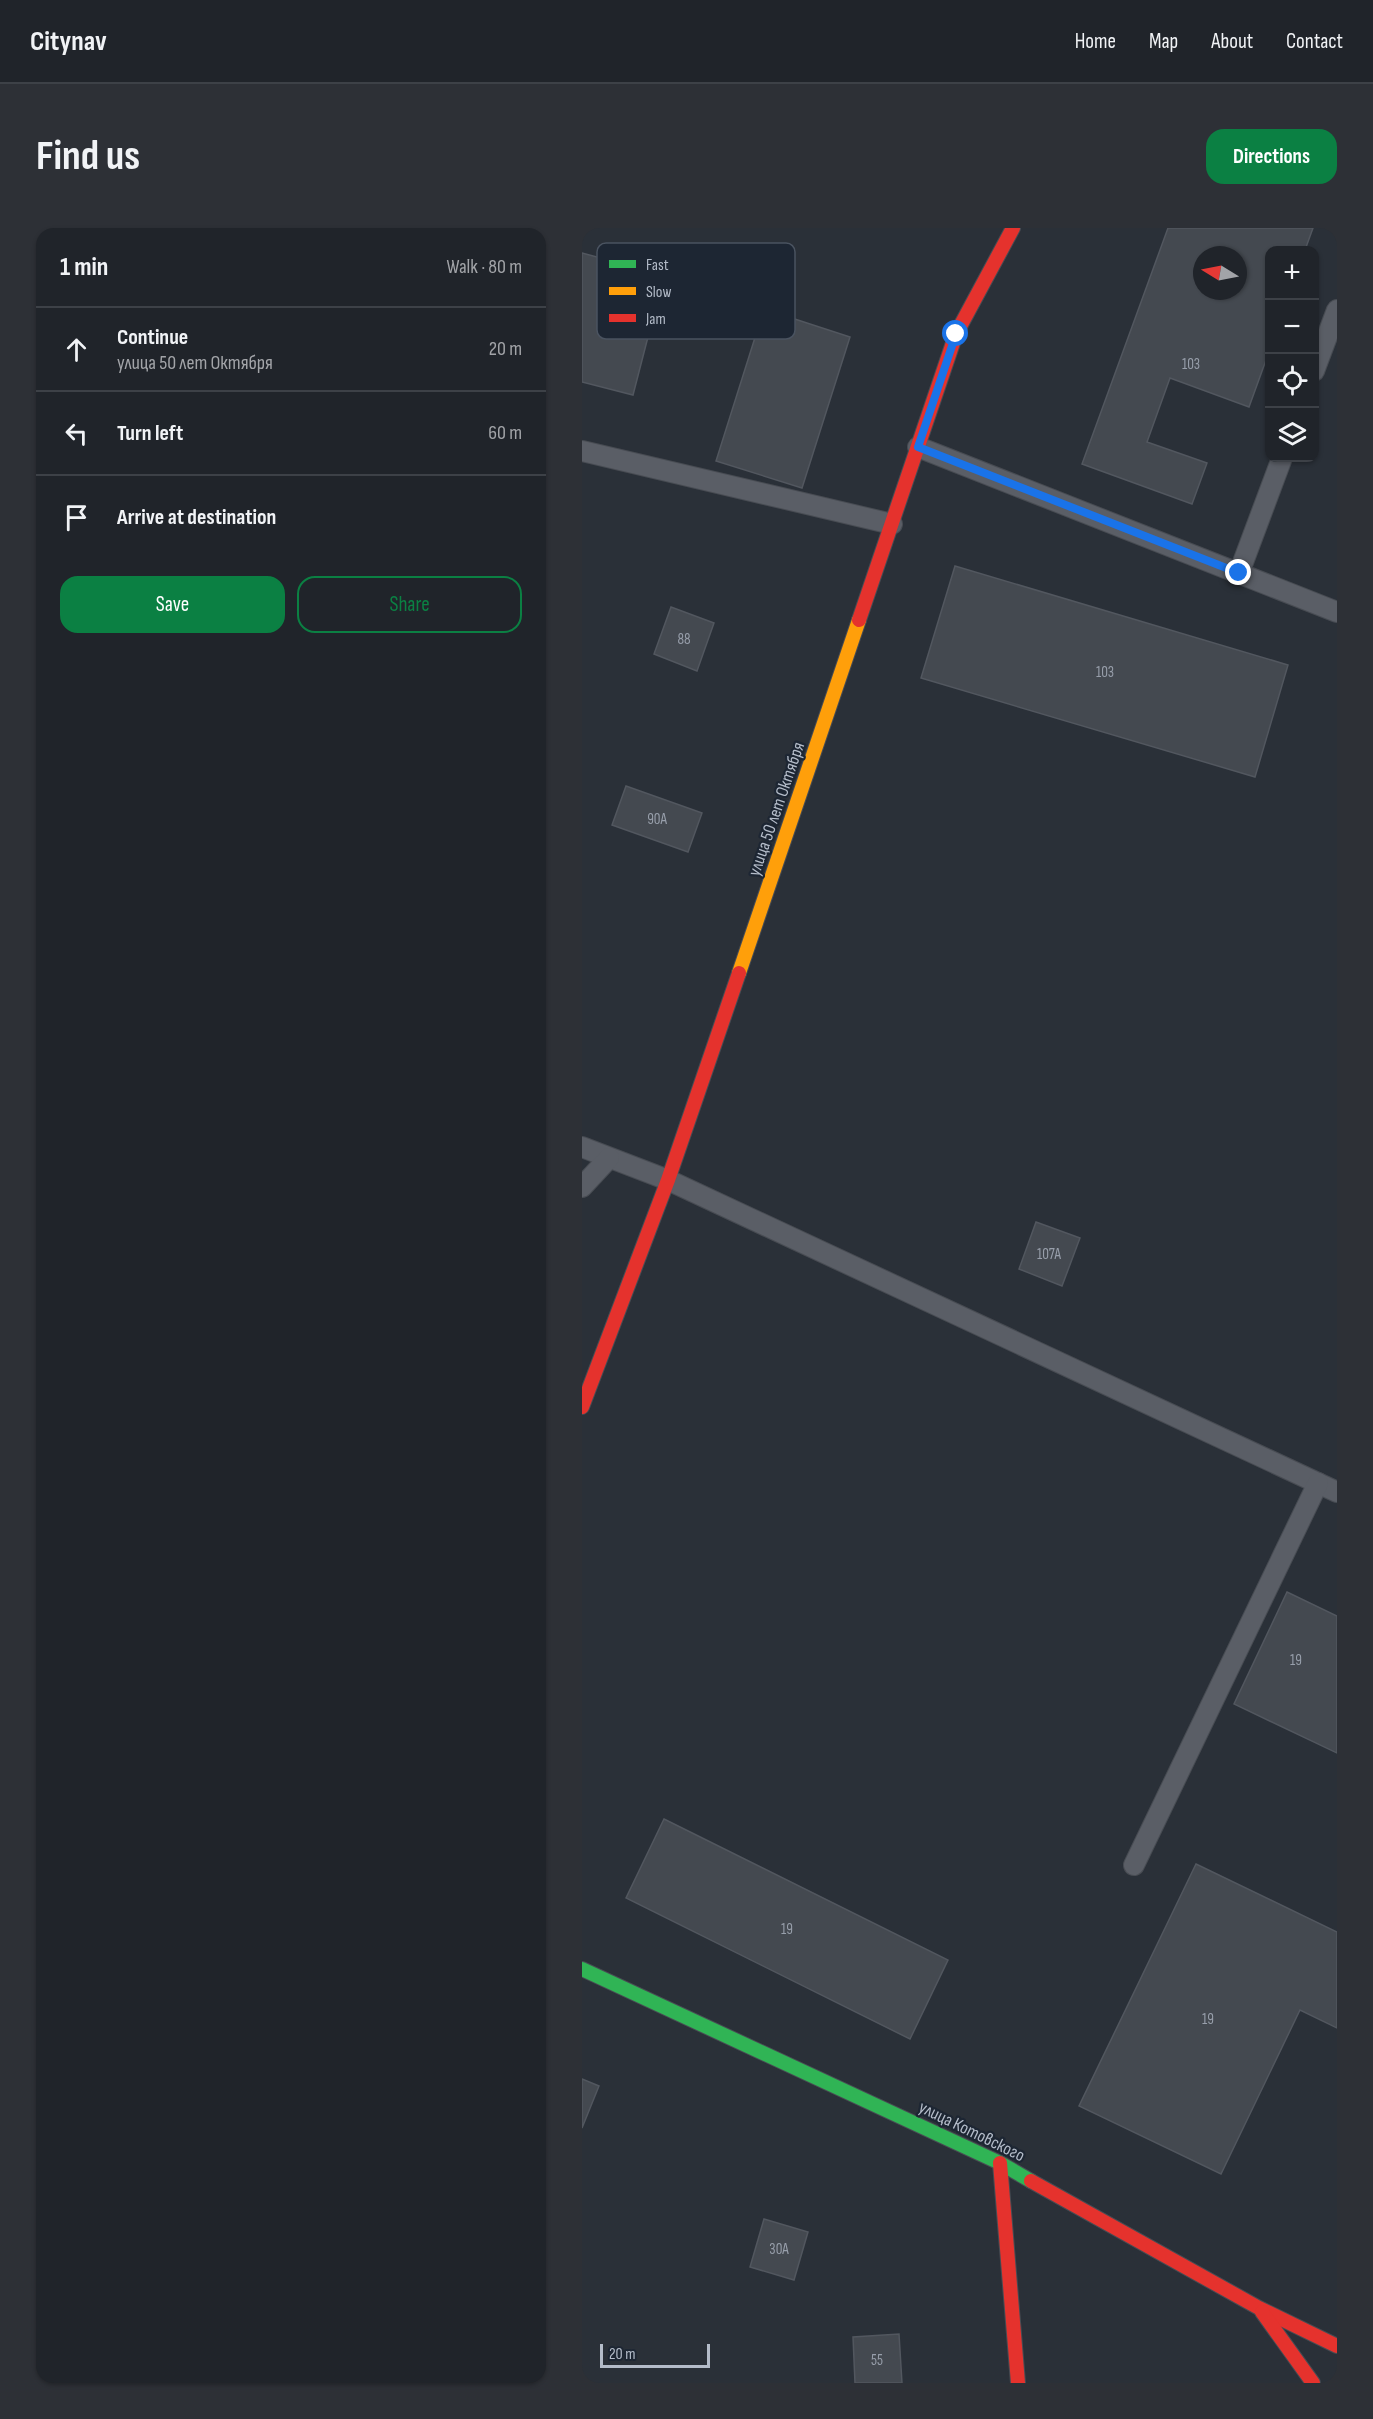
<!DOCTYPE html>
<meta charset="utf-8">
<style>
:root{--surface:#20242a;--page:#2d3036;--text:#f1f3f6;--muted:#a2a4a8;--line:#3d4147;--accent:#0b8043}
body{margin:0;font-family:"Sofia Sans Condensed",sans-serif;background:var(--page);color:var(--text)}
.controls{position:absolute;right:18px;top:18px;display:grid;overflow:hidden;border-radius:12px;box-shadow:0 2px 4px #0004}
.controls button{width:54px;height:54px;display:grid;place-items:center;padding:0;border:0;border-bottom:2px solid var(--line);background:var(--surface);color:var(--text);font:30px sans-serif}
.compass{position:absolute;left:611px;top:18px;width:54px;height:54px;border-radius:50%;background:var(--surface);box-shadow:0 2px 4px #0004;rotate:280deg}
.scale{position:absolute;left:18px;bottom:15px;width:110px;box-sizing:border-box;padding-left:6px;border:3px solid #b4bcc9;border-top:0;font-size:16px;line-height:21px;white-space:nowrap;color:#b4bcc9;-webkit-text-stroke:4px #1d2633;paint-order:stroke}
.stop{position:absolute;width:18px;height:18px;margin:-14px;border:4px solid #1a73e8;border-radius:50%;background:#fff}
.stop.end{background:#1a73e8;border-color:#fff;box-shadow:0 2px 6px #0008}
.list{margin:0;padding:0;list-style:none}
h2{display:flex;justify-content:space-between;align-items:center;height:78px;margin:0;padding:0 24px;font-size:26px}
h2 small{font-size:20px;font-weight:400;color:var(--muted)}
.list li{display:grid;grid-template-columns:39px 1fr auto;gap:18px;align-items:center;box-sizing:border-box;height:84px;padding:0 24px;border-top:2px solid var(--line)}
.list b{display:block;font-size:22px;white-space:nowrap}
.list p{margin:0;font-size:20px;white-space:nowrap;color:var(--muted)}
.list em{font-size:20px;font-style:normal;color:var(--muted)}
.actions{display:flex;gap:12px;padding:18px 24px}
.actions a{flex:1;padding:14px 0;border:2px solid var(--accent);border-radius:18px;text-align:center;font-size:21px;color:var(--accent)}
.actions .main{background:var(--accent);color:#fff}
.icon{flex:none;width:33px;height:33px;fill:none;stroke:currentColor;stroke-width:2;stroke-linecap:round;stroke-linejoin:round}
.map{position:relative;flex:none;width:755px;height:2155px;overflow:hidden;border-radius:18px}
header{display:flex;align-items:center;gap:36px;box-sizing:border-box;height:84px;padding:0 30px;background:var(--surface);border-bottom:2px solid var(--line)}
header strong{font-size:28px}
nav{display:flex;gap:33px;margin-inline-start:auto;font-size:21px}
.intro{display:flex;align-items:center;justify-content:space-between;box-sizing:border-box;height:144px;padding:0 36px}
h1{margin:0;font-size:42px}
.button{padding:15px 27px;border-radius:18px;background:var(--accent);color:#fff;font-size:21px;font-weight:700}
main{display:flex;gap:36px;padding:0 36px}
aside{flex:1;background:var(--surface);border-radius:18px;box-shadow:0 2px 4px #0004}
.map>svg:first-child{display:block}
.building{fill:#444950;stroke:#52575f;stroke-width:1.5;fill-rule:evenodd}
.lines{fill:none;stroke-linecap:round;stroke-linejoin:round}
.lane-casing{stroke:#484c53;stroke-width:22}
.fast-casing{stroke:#484c53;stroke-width:16}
.slow-casing{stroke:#484c53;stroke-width:16}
.jam-casing{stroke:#484c53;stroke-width:16}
.lane{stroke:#5a5e66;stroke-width:20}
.fast{stroke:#30b455;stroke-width:14}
.slow{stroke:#ff9f0a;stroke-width:14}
.jam{stroke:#e5322d;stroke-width:14}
.route{stroke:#1a73e8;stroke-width:8}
.labels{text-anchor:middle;stroke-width:4.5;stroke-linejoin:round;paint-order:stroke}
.number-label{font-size:15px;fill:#989fab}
.street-label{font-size:18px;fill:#b4bcc9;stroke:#1d2633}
.key{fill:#1d2633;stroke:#4a5360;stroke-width:1.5}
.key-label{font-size:16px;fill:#b4bcc9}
</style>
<header>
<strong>Citynav</strong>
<nav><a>Home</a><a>Map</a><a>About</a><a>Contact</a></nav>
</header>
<div class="intro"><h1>Find us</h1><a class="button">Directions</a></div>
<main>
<aside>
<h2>1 min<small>Walk · 80 m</small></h2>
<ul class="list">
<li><svg class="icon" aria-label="ahead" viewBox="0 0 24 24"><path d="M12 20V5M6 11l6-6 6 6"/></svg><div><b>Continue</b><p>улица 50 лет Октября</p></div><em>20 m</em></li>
<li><svg class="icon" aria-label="left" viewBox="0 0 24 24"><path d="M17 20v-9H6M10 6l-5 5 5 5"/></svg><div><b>Turn left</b></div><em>60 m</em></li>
<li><svg class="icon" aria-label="arrive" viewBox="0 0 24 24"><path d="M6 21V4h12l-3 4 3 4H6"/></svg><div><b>Arrive at destination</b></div></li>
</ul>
<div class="actions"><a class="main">Save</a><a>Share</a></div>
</aside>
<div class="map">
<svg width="755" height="2155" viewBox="0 0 755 2155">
<rect width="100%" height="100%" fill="#2a3038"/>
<!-- building -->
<g class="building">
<path d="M 586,0 L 731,0 L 723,22 L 688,22 L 688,121 L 667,179 L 588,150 L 565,214 L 625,235 L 610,276 L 500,236 ZM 620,27 L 656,27 L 656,63 L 620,63 Z"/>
<polygon points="0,25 82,47 51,167 0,154"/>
<polygon points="182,81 268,109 220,260 134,233"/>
<polygon points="373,338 706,437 673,549 339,450"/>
<polygon points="89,379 132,395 115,443 72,426"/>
<polygon points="44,558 120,585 106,624 30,597"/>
<polygon points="454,994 498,1010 480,1058 437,1041"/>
<polygon points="705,1364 755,1388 755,1525 652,1476"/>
<polygon points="82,1591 366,1732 328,1811 44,1670"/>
<polygon points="614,1636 755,1704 755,1800 718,1782 639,1946 497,1878"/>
<polygon points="0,1851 17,1858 0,1900"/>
<polygon points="182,1991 226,2004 212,2052 168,2039"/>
<polygon points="317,2106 320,2155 273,2155 271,2109"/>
</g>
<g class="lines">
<defs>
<g id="lane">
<polyline points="732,143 755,82"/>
<polyline points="336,219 755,384"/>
<polyline points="0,223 310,296"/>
<polyline points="657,345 700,230"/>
<polyline points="0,919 86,952 755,1264"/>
<polyline points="0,959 27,930"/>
<polyline points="552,1637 736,1255"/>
</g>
<polyline id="fast" points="0,1741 418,1935 449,1953"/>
<polyline id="slow" points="157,745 277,392"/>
<g id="jam">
<polyline points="277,392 374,106 431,0"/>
<polyline points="0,1179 86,952 157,745"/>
<polyline points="418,1935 436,2155"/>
<polyline points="449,1953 677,2080 755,2118"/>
<polyline points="680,2084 731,2155"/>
</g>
</defs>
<!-- lane casing -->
<use href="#lane" class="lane-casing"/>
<!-- fast casing -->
<use href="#fast" class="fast-casing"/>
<!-- slow casing -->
<use href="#slow" class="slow-casing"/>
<!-- jam casing -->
<use href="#jam" class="jam-casing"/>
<!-- lane -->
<use href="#lane" class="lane"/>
<!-- fast -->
<use href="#fast" class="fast"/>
<!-- slow -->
<use href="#slow" class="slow"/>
<!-- jam -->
<use href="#jam" class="jam"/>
</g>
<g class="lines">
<!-- route -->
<polyline class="route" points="374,106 336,219 657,345"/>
</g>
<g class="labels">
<!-- number labels -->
<g class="number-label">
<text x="609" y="141">103</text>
<text x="102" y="416">88</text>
<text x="523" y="449">103</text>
<text x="75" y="596">90А</text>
<text x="467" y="1031">107А</text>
<text x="714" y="1437">19</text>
<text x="205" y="1706">19</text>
<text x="626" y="1796">19</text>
<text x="197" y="2026">30А</text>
<text x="295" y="2137">55</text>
</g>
<!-- street labels -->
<g class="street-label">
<text transform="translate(194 581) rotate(-71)" y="6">улица 50 лет Октября</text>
<text transform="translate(390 1903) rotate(26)" y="6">улица Котовского</text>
</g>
</g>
<!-- legend -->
<rect x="15" y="15" width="198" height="96" rx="9" class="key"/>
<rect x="27" y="32" width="27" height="8" fill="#30b455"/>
<rect x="27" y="59" width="27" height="8" fill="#ff9f0a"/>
<rect x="27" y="86" width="27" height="8" fill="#e5322d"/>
<g class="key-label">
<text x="64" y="42">Fast</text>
<text x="64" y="69">Slow</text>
<text x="64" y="96">Jam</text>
</g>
</svg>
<div class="controls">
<button>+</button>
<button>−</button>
<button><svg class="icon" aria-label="locate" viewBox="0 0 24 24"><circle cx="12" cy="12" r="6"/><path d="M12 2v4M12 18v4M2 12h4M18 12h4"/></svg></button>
<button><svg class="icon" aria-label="layers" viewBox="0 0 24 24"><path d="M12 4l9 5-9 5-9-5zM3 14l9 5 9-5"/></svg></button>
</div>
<svg class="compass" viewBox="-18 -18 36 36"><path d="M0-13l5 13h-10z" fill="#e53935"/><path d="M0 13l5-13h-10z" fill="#a2a4a8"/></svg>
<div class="scale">20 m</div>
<div class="stop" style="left:374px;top:106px"></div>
<div class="stop end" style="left:657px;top:345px"></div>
</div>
</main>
